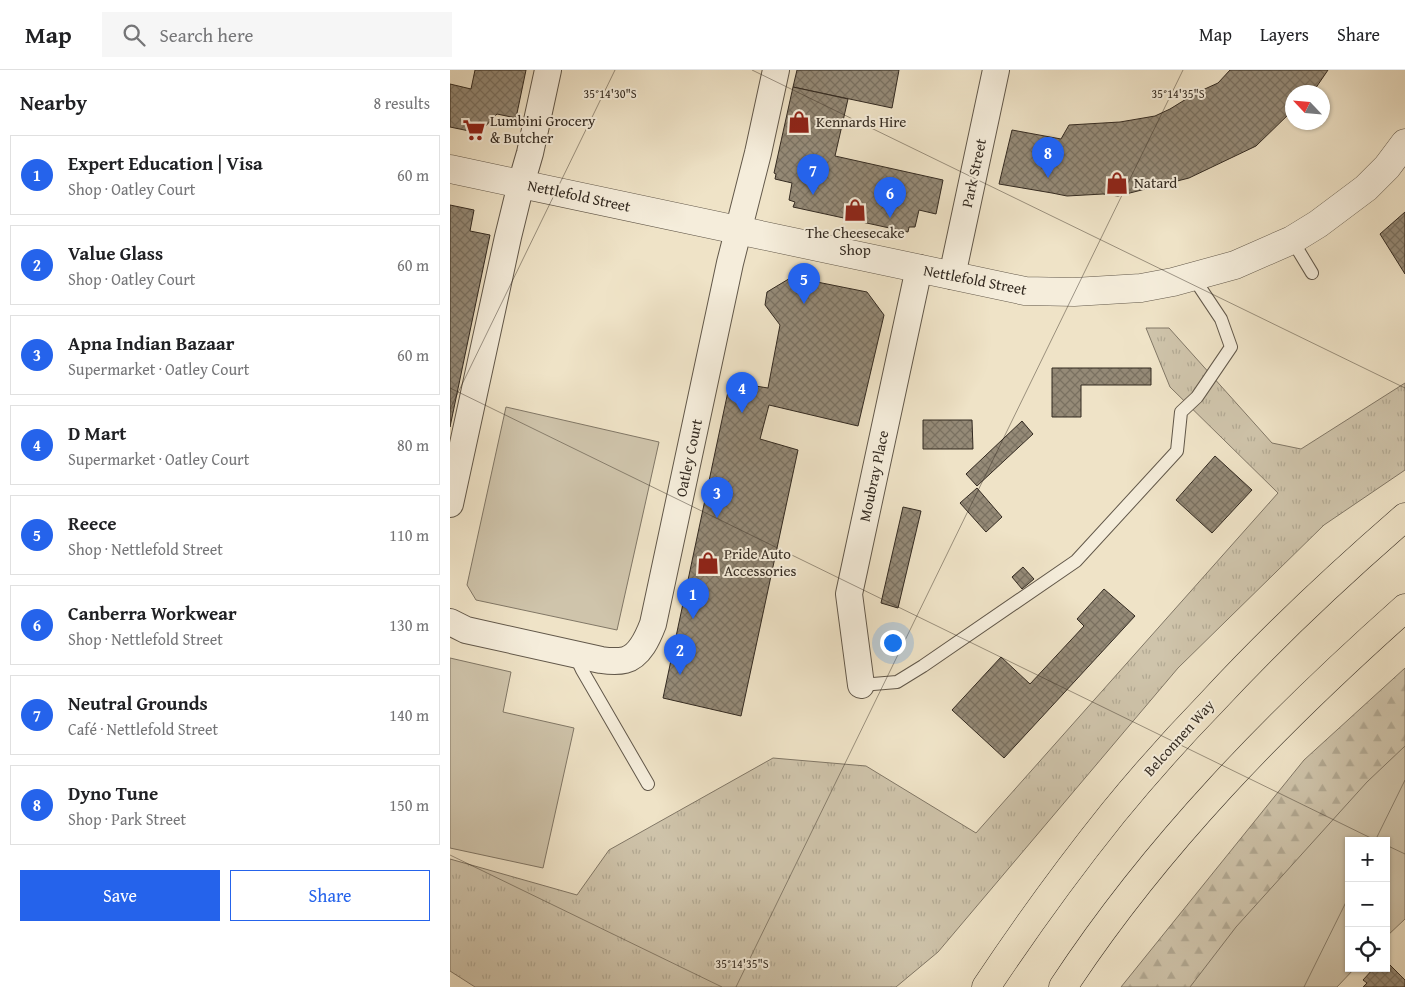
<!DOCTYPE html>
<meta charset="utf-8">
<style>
:root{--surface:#fff;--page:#f6f6f6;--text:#202124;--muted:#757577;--line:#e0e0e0;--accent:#2563eb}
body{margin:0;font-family:"Gentium Book Plus",serif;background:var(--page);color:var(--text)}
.controls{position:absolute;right:15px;bottom:15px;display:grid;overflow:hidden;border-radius:0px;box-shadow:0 1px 4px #0004}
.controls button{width:45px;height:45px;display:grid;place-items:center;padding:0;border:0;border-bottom:1px solid var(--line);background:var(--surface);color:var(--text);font:25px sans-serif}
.compass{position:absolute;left:835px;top:15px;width:45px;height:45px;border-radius:50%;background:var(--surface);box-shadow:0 1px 4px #0004;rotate:296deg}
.you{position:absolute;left:442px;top:572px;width:18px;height:18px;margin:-12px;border:4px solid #fff;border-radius:50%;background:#1a73e8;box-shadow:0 0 0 8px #1a73e833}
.badge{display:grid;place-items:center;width:32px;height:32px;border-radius:50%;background:var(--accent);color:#fff;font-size:16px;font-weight:700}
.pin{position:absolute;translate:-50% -41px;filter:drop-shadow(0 1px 2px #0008)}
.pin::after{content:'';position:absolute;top:26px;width:18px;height:15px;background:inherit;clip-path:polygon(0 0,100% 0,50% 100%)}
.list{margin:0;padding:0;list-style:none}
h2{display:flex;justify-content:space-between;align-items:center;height:65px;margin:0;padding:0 20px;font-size:21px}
h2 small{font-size:16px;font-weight:400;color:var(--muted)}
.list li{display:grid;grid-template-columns:32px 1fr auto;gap:15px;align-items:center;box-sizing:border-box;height:80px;margin:0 10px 10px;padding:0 10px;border:1px solid var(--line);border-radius:0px}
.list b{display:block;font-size:19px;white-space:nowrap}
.list p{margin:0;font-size:16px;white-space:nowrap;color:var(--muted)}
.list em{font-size:16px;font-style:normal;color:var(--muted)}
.actions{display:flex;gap:10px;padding:15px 20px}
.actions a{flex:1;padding:11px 0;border:1px solid var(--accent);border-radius:0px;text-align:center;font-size:18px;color:var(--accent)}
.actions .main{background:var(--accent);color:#fff}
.icon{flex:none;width:28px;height:28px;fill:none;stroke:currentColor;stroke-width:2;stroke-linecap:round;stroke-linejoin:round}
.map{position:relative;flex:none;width:955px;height:917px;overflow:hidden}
header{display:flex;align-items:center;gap:30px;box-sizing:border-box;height:70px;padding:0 25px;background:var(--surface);border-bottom:1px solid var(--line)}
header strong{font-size:24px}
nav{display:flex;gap:28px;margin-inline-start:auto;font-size:18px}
.search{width:350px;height:45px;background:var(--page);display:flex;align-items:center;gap:12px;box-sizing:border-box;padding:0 18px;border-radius:0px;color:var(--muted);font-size:19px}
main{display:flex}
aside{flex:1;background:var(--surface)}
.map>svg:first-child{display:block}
.grass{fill:url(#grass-tufts);stroke:#817766}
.forest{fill:url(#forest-firs);stroke:#817766}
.green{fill:#cfc4ab;stroke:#817766}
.building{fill:url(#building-cross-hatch);stroke:#332a21}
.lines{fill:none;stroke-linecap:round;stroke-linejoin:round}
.service-casing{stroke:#62584a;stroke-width:14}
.minor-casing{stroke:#62584a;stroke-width:28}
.tertiary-casing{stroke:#62584a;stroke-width:29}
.primary-casing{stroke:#332a21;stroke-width:29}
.service{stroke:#f5eddb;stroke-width:12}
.minor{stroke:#f5eddb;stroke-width:26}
.tertiary{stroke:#f5eddb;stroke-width:28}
.primary{stroke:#efe3c7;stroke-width:28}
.ticks{fill:none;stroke:#332a21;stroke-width:1;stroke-opacity:0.45}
.labels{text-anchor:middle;stroke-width:4;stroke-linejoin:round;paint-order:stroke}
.poi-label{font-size:15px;fill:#332a21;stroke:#f5eddb;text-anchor:start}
.street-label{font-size:15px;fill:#332a21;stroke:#f5eddb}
.ticks-label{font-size:12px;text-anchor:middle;fill:#332a21;stroke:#f5eddb;stroke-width:4;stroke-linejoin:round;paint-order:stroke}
</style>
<header>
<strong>Map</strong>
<div class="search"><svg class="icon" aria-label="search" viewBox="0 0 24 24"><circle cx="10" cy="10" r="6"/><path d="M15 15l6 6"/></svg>Search here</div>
<nav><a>Map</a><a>Layers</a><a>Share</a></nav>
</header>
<main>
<aside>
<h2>Nearby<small>8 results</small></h2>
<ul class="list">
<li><span class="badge">1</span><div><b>Expert Education | Visa</b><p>Shop · Oatley Court</p></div><em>60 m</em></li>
<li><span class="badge">2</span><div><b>Value Glass</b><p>Shop · Oatley Court</p></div><em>60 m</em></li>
<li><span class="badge">3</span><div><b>Apna Indian Bazaar</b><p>Supermarket · Oatley Court</p></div><em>60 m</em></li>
<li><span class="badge">4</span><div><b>D Mart</b><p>Supermarket · Oatley Court</p></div><em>80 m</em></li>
<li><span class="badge">5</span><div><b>Reece</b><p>Shop · Nettlefold Street</p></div><em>110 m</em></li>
<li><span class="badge">6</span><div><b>Canberra Workwear</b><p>Shop · Nettlefold Street</p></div><em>130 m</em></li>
<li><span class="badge">7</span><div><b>Neutral Grounds</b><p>Café · Nettlefold Street</p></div><em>140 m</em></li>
<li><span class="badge">8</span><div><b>Dyno Tune</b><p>Shop · Park Street</p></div><em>150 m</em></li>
</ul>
<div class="actions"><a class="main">Save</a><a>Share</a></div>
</aside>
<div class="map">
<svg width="955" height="917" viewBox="0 0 955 917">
<defs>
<pattern id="grass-tufts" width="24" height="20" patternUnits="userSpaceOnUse" patternTransform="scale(1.25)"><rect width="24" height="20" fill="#cfc4ab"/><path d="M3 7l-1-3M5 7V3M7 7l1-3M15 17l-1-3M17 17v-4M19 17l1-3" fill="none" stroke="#b2a993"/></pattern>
<pattern id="forest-firs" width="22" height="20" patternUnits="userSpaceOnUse" patternTransform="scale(1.25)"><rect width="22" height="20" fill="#cfc4ab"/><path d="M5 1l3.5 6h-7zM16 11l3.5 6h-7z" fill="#b2a993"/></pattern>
<pattern id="building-cross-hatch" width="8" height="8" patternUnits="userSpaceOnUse" patternTransform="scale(1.25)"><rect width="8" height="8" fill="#958a77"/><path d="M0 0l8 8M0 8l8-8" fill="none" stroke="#7a7161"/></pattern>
</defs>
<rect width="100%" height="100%" fill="#efe3c7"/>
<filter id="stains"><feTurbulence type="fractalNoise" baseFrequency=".004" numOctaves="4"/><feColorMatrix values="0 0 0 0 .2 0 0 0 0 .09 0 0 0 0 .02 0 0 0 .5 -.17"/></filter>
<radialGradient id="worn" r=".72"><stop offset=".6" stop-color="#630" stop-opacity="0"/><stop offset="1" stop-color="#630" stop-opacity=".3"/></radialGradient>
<!-- grass -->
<polygon class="grass" points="696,258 719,258 822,373 851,379 955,313 955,400 874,455 728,598 488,882 446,917 25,917 0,901 0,789 127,825 159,780 323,688 416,696 526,763 828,423 720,317"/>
<!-- forest -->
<polygon class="forest" points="955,598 955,786 936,771 899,771 823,917 671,917 854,690"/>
<!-- green -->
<g class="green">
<polygon points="56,337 209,372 167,560 26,530 17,515"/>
<polygon points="0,588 61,602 53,642 124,658 93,798 0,778"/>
<polygon points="955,676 955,849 936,867 936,771 899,771 899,898 905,898 887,917 740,917 786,857 917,712"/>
</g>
<!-- building -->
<g class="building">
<polygon points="25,0 76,0 66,48 47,44 29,63 0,57 0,14 21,19"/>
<polygon points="347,0 449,0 442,38 343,17"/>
<polygon points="780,0 878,0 863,22 842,22 842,41 806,76 739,108 668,126 653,124 617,126 602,123 549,114 562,60 611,69 619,55 670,52 705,46 720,39 746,23 768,13"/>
<polygon points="343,17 398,29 385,86 493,110 486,144 469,140 465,157 459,157 458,162 343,137 345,132 339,130 342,113 325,109 326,104 324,103"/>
<polygon points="0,135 24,140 20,161 40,165 0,357"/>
<polygon points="955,142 955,204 930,164"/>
<polygon points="342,207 417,222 434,245 408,356 319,335 310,369 348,380 291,646 213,628 280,312 318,318 330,255 315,235 317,222"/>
<polygon points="602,298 701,298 701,315 631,315 631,347 602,347"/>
<polygon points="473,350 522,350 523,379 473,379"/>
<polygon points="572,351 583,364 527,416 516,404"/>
<polygon points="765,386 802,420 762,463 726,430"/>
<polygon points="527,418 552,447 536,462 510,433"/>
<polygon points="453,437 471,441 448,538 431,533"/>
<polygon points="573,497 584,509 572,519 562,507"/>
<polygon points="654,519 685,546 554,688 502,640 551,587 580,614 634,556 627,549"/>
<polygon points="936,891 955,910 955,917 913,917 917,913 913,910 924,898 936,898"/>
</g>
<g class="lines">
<defs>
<g id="service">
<polyline points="842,170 862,203"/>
<polyline points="125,585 132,600 198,714"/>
<polyline points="411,615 447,612 473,596 626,491 727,381 731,342 747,327 781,277 771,249 743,207"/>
</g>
<g id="minor">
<polyline points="502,206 546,0"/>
<polyline points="0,434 58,167 71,114 80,83 98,0"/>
<path d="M 0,552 L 16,560 L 151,590 C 158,591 167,592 175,590 C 190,586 198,567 203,554 L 280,193 L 308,83 L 326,0"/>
<polyline points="411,615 399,524 469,198"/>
</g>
<polyline id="tertiary" points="0,99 575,221 624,222 691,218 723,212 785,195 842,170 868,154 916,118 937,97 955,73"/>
<g id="primary">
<path d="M 536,917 C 576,857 618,799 663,743 C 694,705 727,668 761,633 C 822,567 887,506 955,447"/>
<path d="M 613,917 C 707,774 827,652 955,538"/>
</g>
</defs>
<!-- service casing -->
<use href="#service" class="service-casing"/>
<!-- minor casing -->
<use href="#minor" class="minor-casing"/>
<!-- tertiary casing -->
<use href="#tertiary" class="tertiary-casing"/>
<!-- primary casing -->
<use href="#primary" class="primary-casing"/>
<!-- service -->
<use href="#service" class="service"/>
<!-- minor -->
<use href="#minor" class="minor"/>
<!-- tertiary -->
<use href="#tertiary" class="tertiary"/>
<!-- primary -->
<use href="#primary" class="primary"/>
</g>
<!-- ticks -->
<path class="ticks" d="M 302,0 L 955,318M 0,318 L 927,771M 0,339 L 165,0M 925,771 L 955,710M 936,775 L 955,784M 0,785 L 272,917M 286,917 L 733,0M 854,917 L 899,826"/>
<!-- icons -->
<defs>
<symbol id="shop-bare" viewBox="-9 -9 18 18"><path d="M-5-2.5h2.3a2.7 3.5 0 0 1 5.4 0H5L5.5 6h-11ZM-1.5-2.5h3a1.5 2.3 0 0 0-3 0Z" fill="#8f2418" stroke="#f5eddb" stroke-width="2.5" paint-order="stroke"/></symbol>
<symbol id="supermarket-bare" viewBox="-9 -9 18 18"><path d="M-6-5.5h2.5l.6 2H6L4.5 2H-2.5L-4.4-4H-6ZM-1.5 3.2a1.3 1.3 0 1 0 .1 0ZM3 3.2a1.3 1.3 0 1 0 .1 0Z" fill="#8f2418" stroke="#f5eddb" stroke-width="2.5" paint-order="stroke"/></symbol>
</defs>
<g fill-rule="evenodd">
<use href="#shop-bare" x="333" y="36" width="32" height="32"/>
<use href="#supermarket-bare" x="8" y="44" width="32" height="32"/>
<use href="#shop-bare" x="651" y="97" width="32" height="32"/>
<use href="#shop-bare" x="389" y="124" width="32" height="32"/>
<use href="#shop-bare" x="242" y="477" width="32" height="32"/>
</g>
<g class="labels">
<!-- poi labels -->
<g class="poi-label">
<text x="40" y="56">Lumbini Grocery<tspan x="40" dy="17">&amp; Butcher</tspan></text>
<text x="366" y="57">Kennards Hire</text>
<text x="684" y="118">Natard</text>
<text x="405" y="168" text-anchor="middle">The Cheesecake<tspan x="405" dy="17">Shop</tspan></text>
<text x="274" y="489">Pride Auto<tspan x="274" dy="17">Accessories</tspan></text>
</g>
<!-- street labels -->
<g class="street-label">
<text transform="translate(524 103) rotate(-78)" y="5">Park Street</text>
<text transform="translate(129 126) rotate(12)" y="5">Nettlefold Street</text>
<text transform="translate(525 210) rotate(11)" y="5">Nettlefold Street</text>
<text transform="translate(239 388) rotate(-78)" y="5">Oatley Court</text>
<text transform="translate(424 406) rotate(-78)" y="5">Moubray Place</text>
<text transform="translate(729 668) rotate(-48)" y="5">Belconnen Way</text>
</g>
</g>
<g class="ticks-label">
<text x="160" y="28">35°14'30"S</text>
<text x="728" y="28">35°14'35"S</text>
<text x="292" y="898">35°14'35"S</text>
</g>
<rect width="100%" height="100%" filter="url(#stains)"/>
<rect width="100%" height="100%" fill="url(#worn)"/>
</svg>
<div class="controls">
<button>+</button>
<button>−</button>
<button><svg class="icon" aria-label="locate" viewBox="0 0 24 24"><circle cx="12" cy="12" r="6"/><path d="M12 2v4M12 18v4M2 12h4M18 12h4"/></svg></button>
</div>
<svg class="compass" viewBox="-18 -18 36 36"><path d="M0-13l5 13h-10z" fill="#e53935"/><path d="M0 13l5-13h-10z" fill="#757577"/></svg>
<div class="you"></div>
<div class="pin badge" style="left:243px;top:549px">1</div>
<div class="pin badge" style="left:230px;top:605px">2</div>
<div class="pin badge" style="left:267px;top:448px">3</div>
<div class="pin badge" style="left:292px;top:343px">4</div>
<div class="pin badge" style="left:354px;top:234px">5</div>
<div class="pin badge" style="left:440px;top:148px">6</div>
<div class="pin badge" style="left:363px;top:125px">7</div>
<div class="pin badge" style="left:598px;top:108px">8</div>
</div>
</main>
